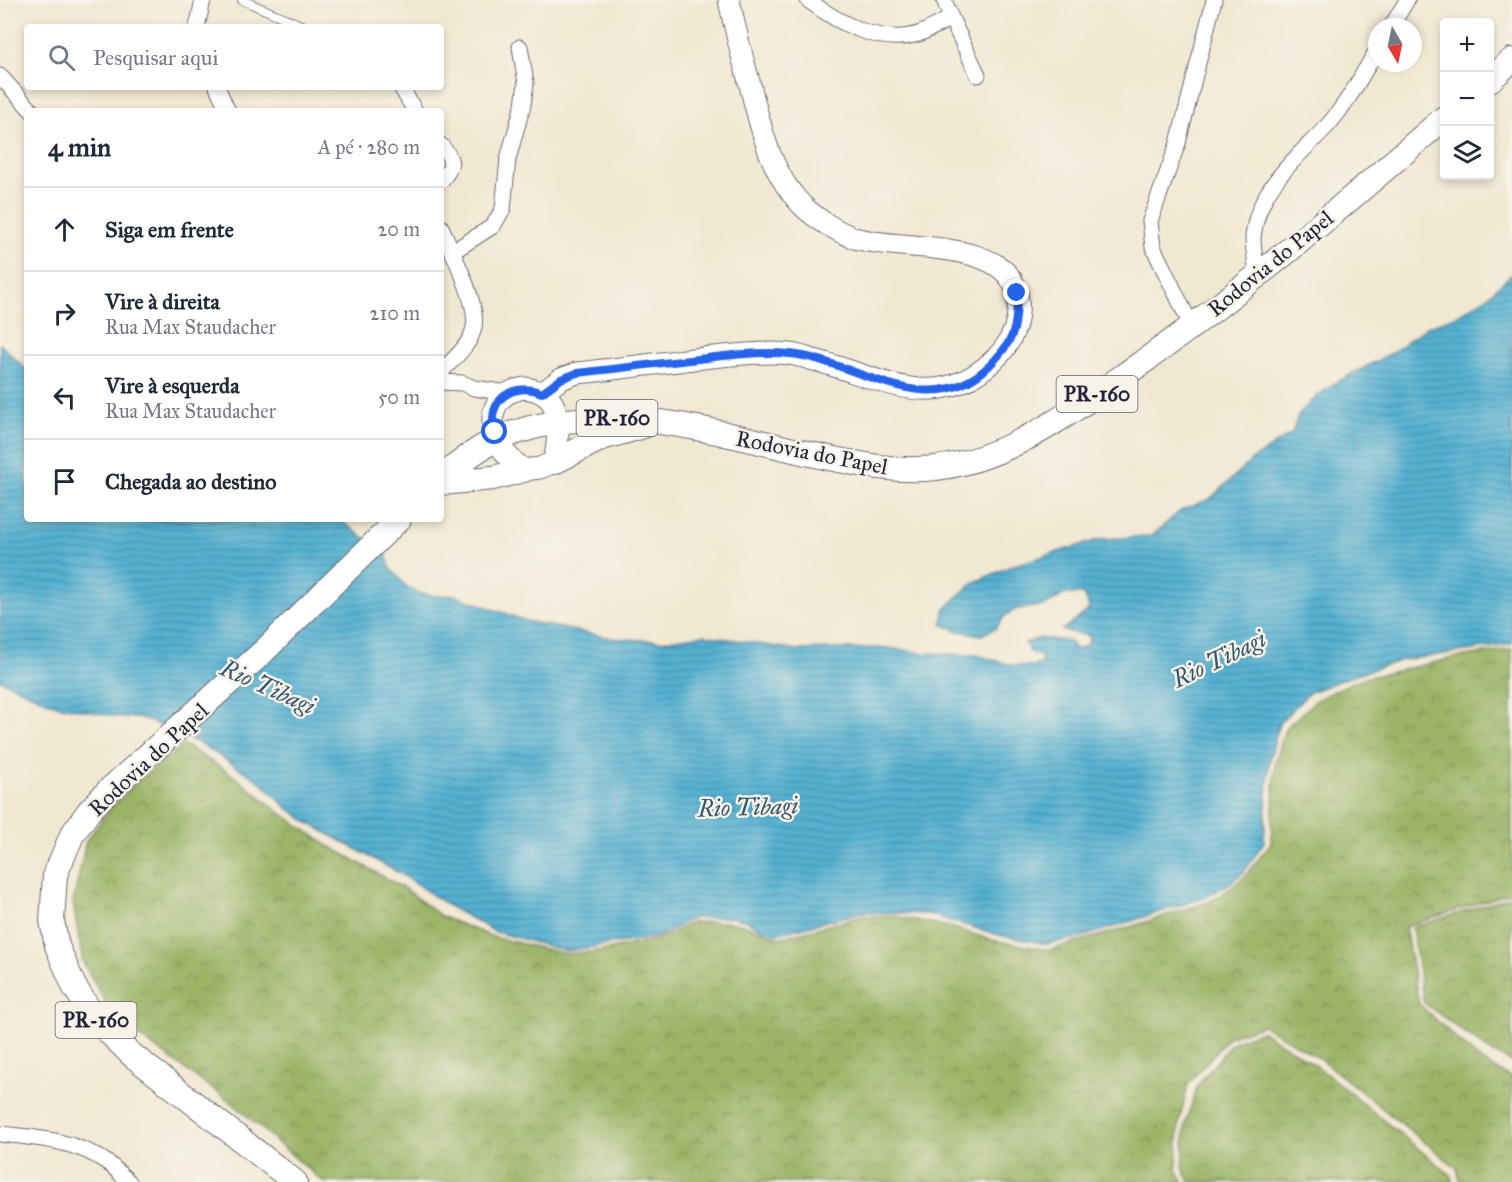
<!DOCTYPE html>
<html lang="pt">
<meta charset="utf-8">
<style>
:root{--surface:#fff;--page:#f2f2f3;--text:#1f2937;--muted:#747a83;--line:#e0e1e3}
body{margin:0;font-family:"IM FELL Great Primer",serif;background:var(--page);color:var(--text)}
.controls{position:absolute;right:18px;top:18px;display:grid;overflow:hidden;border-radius:6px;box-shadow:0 3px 9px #0003}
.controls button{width:54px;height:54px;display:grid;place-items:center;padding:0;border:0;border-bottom:2px solid var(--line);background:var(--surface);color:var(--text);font:30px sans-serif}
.compass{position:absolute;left:1368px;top:18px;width:54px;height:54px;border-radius:50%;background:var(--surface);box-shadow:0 3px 9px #0003;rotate:171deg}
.stop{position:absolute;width:18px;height:18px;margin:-14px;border:4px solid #2563eb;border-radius:50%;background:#fff}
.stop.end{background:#2563eb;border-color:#fff;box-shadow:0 2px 6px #0008}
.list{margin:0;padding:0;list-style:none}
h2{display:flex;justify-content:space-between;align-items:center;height:78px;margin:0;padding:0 24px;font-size:26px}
h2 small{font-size:20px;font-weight:400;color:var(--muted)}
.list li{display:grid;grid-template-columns:39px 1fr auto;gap:18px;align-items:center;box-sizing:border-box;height:84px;padding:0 24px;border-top:2px solid var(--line)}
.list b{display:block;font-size:22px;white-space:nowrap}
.list p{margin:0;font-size:20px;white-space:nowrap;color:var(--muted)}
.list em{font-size:20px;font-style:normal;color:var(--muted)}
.icon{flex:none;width:33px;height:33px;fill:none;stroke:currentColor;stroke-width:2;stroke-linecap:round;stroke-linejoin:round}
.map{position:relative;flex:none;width:1512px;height:1182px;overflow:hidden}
.search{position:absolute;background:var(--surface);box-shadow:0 3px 9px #0003;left:24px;top:24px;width:420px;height:66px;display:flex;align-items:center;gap:15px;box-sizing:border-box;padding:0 21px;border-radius:6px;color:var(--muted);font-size:22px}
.panel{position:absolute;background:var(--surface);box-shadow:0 3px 9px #0003;left:24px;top:108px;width:420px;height:414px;border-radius:6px}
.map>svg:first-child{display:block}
.forest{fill:url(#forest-crowns);stroke:#5e6b50;stroke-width:1.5}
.water{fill:url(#water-rules);stroke:#3b6a86;stroke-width:1.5}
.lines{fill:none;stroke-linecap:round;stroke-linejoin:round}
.lane-casing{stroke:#6a6770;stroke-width:10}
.street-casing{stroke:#6a6770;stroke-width:17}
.secondary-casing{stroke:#6a6770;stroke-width:23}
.primary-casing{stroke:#6a6770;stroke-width:26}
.lane{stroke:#fff;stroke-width:8}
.street{stroke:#fff;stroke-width:15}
.secondary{stroke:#fff;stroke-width:21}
.primary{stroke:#fff;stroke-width:24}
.route{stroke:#2563eb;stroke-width:8}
.labels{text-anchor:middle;stroke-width:5;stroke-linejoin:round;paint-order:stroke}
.shield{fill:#f7f3e8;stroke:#62616f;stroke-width:1.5}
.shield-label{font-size:21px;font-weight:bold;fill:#22223b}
.street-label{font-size:22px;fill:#22223b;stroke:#f7f3e8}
.water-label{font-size:24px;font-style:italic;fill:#345470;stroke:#f7f3e8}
</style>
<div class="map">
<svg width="1512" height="1182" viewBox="0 0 1512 1182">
<defs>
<pattern id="forest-crowns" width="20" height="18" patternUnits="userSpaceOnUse" patternTransform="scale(1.5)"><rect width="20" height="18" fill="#9bb466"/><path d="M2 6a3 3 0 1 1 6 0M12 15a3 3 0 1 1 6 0" fill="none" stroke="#7e9255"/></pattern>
<pattern id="water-rules" width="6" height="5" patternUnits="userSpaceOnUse" patternTransform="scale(1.5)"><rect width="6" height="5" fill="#54b1d2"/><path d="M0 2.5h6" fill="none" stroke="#4590ac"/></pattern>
</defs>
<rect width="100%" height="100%" fill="#f7f3e8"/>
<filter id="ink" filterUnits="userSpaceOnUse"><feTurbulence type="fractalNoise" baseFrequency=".0167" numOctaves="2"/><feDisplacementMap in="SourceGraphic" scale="12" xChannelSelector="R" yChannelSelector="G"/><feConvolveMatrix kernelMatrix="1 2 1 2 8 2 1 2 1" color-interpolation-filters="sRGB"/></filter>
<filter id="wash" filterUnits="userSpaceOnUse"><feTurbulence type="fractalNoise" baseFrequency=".008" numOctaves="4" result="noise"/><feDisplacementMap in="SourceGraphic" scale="24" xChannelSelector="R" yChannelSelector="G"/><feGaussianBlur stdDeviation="1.35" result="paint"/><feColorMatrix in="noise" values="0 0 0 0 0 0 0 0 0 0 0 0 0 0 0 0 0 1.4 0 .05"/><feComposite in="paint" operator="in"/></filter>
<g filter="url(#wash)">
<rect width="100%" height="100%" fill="#f1e8d1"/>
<!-- forest -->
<g class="forest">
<polygon points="1512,649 1512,892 1405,927 1419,1004 1481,1061 1512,1078 1512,1182 1460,1182 1457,1168 1319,1058 1263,1025 1229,1037 1188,1084 1179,1123 1177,1169 1183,1182 323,1182 232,1103 115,1019 83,963 73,903 86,841 109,810 137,781 184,745 230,773 278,811 327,845 405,889 442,917 493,937 566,954 607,950 658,939 693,922 729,922 745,925 780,938 863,916 895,916 950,927 992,940 1049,950 1130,927 1211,901 1227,891 1246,875 1271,843 1275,764 1285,729 1316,700 1357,680 1458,657"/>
<polygon points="1512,896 1512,1063 1489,1050 1424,1003 1412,928"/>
<polygon points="1262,1031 1317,1066 1452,1176 1452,1182 1190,1182 1183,1168 1185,1125 1198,1084 1233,1042"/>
</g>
<!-- water -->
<path class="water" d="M 1512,274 L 1512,644 L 1403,660 L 1357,674 L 1310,692 L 1279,723 L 1269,764 L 1264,842 L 1244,872 L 1227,885 L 1206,897 L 1082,937 L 1047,944 L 999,935 L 928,914 L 862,912 L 778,934 L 761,929 L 748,921 L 730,917 L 693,918 L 657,937 L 566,951 L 496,932 L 452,908 L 401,874 L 309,823 L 286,807 L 261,782 L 199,743 L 145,719 L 114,716 L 56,705 L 0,680 L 0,344 L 27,370 L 27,519 L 338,519 L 386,553 L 390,568 L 406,586 L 419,593 L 436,596 L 454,595 L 526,621 L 612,638 L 660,641 L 704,635 L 796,650 L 888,648 L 923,653 L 976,655 L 1012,665 L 1030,666 L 1042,664 L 1041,656 L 1030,652 L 1025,643 L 1040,638 L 1069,641 L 1076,650 L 1087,645 L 1090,636 L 1062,630 C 1071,622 1081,618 1089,609 L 1087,600 L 1082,594 L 1065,594 L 1045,606 L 1016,609 L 1005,616 L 996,628 L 981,635 L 959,631 L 942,624 L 944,610 L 971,584 L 1011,566 L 1101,539 L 1152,536 L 1180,511 L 1210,499 L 1253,459 L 1292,433 L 1298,416 L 1312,400 L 1335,383 L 1390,354 L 1427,327 L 1458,315 L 1486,298 Z"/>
</g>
<g filter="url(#ink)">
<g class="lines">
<defs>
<polyline id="lane" points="242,0 306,27"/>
<g id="street">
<path d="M 808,0 C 838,23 882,47 921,33 C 931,29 941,23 951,18 L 944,0"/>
<polyline points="951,18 978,75"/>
<polyline points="197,27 203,0"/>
<polyline points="1391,27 1407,0"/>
<polyline points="0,76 32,111"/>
<polyline points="217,87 228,111"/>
<polyline points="401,87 415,111"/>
<path d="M 441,145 C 455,161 453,166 441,181"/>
<path d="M 441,227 C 451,250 479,303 474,327 C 471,345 453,359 441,372"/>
<polyline points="452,252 493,226 503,209 508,159 523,105 526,83 520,47"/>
<path d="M 1257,274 C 1256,263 1253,249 1253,238 C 1257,188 1295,160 1327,126 C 1347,104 1362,75 1377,50"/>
<polyline points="1192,327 1153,247 1150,221 1178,143 1214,0"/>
<polyline points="441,382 462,383 474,388 508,393"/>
<path d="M 0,1134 C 37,1138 76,1140 108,1163 C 115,1168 122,1176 129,1182"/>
</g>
<g id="secondary">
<path d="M 525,388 C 566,393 560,432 554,462 L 540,468 L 524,470 C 517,464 508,458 503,450 C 486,423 489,393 525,388 Z"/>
<path d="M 542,393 L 561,379 L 577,373 C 615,369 654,364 693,359 C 725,356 758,351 790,354 C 798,355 806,358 814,360 C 881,377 935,417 995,359 C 1013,342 1022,317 1017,293 C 1004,237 898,252 855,238 C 838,232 818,220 805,208 C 771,176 761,129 750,85 C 742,57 735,29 729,0"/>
</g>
<g id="primary">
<polyline points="1490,80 1512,60"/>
<polyline points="554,462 602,438 644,426"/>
<path d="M 441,477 C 459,464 477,448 498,439 C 508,434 520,431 530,428 C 623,403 715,432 806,453 C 849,462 891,473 936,468 C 1010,459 1073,411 1133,369 C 1242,293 1344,205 1444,118"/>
<polyline points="441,483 493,478 524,470"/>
<polyline points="295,1182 132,1055 95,1019 74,986 57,946 52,921 55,875 72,835 89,811 109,790 263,652 399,519"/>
</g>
</defs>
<!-- lane casing -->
<use href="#lane" class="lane-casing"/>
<!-- street casing -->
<use href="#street" class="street-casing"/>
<!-- secondary casing -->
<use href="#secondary" class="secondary-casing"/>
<!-- primary casing -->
<use href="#primary" class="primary-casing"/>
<!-- lane -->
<use href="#lane" class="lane"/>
<!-- street -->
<use href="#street" class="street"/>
<!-- secondary -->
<use href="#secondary" class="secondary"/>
<!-- primary -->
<use href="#primary" class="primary"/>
</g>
</g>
<g class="lines" filter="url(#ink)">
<!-- route -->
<path class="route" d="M 495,432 C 485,400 514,381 542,393 L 561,379 L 577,373 C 614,369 652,364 690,360 C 723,356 757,351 790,354 C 855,360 928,425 989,366 C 1015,340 1017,329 1017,293"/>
</g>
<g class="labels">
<!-- shield labels -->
<g class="shield">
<rect x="1056.5" y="376" width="81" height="36" rx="4.5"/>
<rect x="576.5" y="400" width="81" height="36" rx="4.5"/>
<rect x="55.5" y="1002" width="81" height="36" rx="4.5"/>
</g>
<g class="shield-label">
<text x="1097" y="401">PR-160</text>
<text x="617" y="425">PR-160</text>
<text x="96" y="1027">PR-160</text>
</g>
<!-- street labels -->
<g class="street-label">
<text transform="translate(1270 263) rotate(-39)" y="8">Rodovia do Papel</text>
<text transform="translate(812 452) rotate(11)" y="8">Rodovia do Papel</text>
<text transform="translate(148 759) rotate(-43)" y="8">Rodovia do Papel</text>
</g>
<!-- water labels -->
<g class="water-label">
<text transform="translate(1219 659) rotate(-26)" y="8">Rio Tibagi</text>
<text transform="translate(268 687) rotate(24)" y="8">Rio Tibagi</text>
<text transform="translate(748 807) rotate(-2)" y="8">Rio Tibagi</text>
</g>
</g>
</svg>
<div class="controls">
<button>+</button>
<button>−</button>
<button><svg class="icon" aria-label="layers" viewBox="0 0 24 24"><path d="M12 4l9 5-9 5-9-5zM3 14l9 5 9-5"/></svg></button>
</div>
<svg class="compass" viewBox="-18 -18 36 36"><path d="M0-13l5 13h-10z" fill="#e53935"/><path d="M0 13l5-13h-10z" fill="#747a83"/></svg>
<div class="stop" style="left:495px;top:432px"></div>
<div class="stop end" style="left:1017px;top:293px"></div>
<div class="search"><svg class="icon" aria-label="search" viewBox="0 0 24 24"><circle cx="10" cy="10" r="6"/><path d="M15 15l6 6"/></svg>Pesquisar aqui</div>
<section class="panel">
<h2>4 min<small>A pé · 280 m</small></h2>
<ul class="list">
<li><svg class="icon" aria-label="ahead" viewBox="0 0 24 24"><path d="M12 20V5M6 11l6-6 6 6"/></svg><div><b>Siga em frente</b></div><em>20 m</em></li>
<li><svg class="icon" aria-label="right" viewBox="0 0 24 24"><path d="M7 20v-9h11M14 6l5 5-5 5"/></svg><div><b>Vire à direita</b><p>Rua Max Staudacher</p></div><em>210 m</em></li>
<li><svg class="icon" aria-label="left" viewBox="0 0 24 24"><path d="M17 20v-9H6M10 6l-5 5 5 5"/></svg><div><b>Vire à esquerda</b><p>Rua Max Staudacher</p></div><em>50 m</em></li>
<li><svg class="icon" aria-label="arrive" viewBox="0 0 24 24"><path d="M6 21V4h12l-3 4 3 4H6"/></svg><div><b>Chegada ao destino</b></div></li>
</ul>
</section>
</div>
